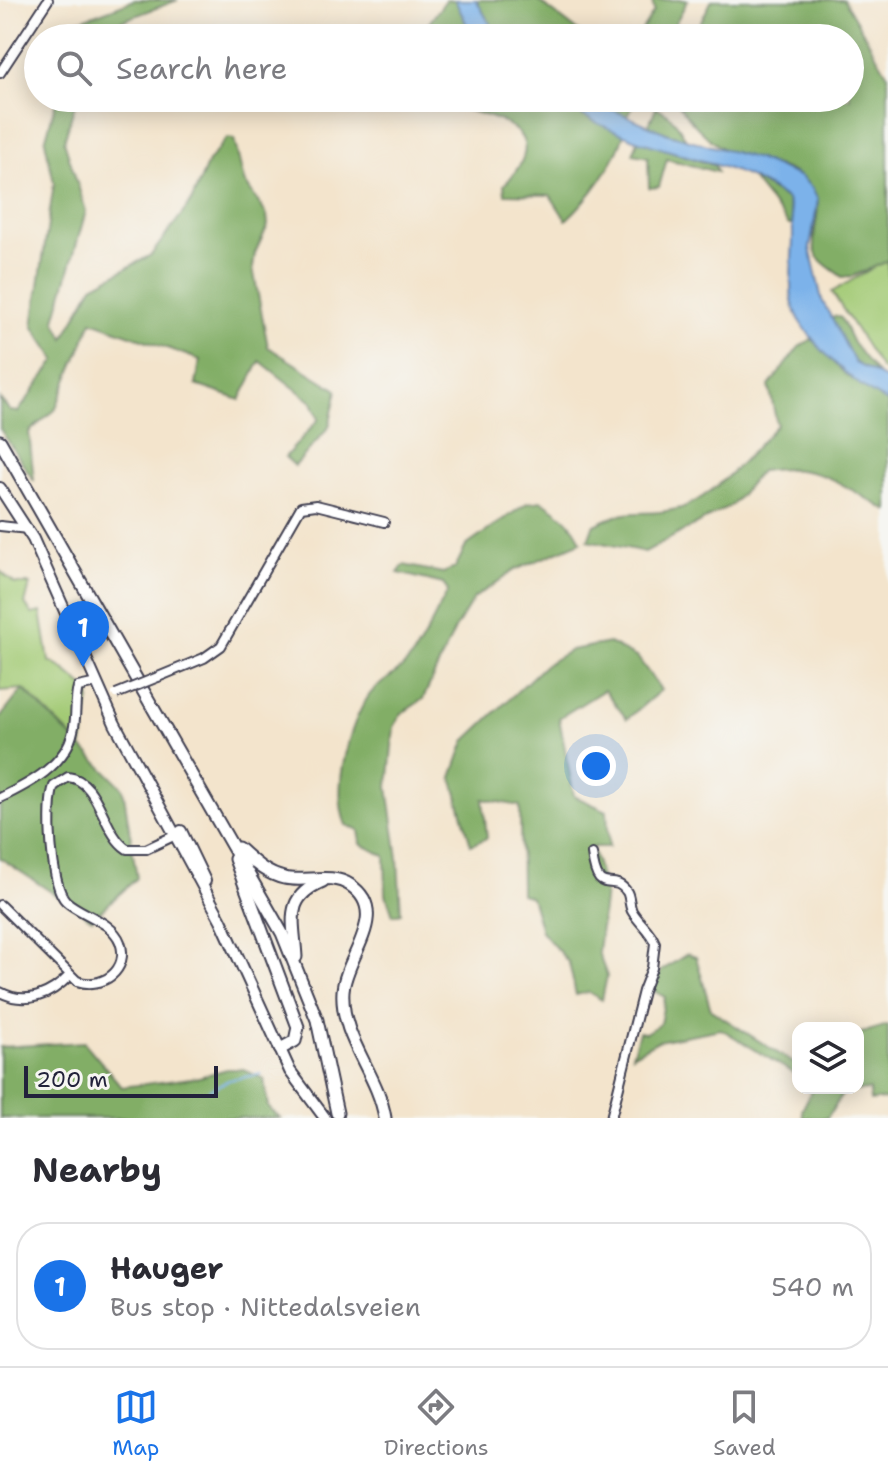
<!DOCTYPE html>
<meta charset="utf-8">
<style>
:root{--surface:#fff;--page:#f2f2f3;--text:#2b2b33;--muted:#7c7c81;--line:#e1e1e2;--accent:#1a73e8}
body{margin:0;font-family:"Shantell Sans",sans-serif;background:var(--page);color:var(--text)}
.controls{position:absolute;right:24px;bottom:24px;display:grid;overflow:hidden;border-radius:16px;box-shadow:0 4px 20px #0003}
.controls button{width:72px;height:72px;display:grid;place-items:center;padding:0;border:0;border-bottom:2px solid var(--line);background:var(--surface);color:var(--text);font:40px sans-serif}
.scale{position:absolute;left:24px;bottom:20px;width:194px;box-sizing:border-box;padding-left:8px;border:4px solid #22223b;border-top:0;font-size:22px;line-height:28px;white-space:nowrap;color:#22223b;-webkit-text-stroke:6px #f6f6f2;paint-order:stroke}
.you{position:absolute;left:596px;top:766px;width:28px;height:28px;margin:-20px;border:6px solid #fff;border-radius:50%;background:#1a73e8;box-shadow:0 0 0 12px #1a73e833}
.badge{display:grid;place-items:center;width:52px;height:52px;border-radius:50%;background:var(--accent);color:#fff;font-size:26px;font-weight:700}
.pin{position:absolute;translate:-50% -66px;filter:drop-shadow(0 2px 4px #0008)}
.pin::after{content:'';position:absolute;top:42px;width:28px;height:24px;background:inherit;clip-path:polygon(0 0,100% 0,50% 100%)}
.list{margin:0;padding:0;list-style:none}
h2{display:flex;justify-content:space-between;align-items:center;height:104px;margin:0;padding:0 32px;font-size:34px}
h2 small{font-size:26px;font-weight:400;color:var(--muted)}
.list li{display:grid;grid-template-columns:52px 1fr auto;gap:24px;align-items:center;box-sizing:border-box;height:128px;margin:0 16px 16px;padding:0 16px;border:2px solid var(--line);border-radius:32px}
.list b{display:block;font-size:30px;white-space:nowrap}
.list p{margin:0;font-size:26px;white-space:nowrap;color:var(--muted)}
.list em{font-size:26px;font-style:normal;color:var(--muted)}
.icon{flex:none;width:44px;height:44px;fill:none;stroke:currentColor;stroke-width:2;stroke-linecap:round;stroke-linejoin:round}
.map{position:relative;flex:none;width:888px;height:1118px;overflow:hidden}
.search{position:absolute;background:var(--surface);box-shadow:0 4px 20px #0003;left:24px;right:24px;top:24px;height:88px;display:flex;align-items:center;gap:20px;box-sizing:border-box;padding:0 28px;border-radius:44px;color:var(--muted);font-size:30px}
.sheet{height:248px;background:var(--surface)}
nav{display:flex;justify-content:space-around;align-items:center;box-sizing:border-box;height:112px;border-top:2px solid var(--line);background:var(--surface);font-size:22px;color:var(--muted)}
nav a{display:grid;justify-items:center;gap:4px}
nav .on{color:var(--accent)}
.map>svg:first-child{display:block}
.green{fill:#a3ca75;stroke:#627658;stroke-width:2}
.forest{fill:#82ae66;stroke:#526850;stroke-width:2}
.water{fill:#7bb2ea;stroke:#4e6a92;stroke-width:2}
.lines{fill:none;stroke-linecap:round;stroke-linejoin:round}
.stream{stroke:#7bb2ea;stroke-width:2}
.minor-casing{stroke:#413f51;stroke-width:12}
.major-casing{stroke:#413f51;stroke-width:14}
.highway-casing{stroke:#413f51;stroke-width:15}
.minor{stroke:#fff;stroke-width:8}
.major{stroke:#fff;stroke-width:10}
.highway{stroke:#fff;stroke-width:11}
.minor-bridge-casing{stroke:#413f51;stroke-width:12;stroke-linecap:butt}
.minor-bridge{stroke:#fff;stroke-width:8}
</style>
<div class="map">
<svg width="888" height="1118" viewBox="0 0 888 1118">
<rect width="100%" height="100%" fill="#f6f6f2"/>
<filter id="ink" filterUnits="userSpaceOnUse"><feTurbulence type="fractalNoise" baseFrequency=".0125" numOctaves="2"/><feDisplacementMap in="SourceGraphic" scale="16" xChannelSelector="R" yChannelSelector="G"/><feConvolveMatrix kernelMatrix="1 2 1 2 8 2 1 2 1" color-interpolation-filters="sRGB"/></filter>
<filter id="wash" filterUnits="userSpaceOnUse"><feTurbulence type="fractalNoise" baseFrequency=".006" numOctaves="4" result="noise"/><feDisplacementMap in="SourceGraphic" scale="32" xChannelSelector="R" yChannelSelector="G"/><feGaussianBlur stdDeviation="1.8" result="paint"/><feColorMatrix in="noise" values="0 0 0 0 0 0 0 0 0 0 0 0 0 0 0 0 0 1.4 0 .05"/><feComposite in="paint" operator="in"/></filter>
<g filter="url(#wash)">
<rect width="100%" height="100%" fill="#f3e4cc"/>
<!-- green -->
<g class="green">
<polygon points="888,259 888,372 881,369 832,292"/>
<path d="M 0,571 L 15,584 L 30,584 L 25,604 L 32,614 L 41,612 L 49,661 C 66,668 75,681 91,692 L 82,747 L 24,689 L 0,691 Z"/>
</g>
<!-- forest -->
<g class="forest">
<polygon points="134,0 178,0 97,30 94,38 74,38 78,21"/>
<polygon points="446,0 455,0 469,29 480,38 418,38"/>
<polygon points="476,0 537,0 587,38 504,38 490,24"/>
<polygon points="652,0 688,0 667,38 637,38 654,11"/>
<path d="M 712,0 L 844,0 L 888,75 L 888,261 L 853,276 L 842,277 C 835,271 822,264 818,257 C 805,236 829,207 810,186 C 791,163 757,163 732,153 C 711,145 685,117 675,98 L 850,98 L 850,38 L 692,38 Z"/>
<polygon points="57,98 77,98 64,141 86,211 55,320 64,338 93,286 151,255 191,202 208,162 227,138 234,139 244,181 267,215 268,225 255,253 253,268 268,347 337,390 329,427 295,466 285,457 319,419 312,402 260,361 240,400 196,385 200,360 92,321 55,410 29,432 34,481 0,429 0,399 10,411 18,412 56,360 33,326 54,183 45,141"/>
<path d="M 422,98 L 553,98 L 581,115 L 624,133 C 616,163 589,199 566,220 L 550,195 L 505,194 L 504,185 C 569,118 464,114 422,98 Z"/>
<polygon points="586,98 639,98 626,117"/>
<path d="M 656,108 C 669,111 681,128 686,140 L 648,126 Z"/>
<polygon points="638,140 715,166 717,172 667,159 659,187 649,188 648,157 633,154"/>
<polygon points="751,178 787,200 794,225 789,225"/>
<polygon points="836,316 841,318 853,343 878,375 855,363 831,319"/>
<path d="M 812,339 L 846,375 L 888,402 L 888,511 C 838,483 819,463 760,471 L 732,505 L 645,552 L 588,540 L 593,526 C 631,505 641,518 677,509 C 711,501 753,450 777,425 L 769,386 L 799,347 Z"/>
<path d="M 542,501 C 557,511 575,523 581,542 L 515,570 L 474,598 L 455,629 L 423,699 L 401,714 L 394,727 L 388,787 L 398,858 L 401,913 L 393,915 L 386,894 L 385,856 L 361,844 L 359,830 L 346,825 C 331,790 349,724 370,694 C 380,681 401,673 412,657 C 426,637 436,613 448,591 L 443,584 L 398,573 L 404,565 L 443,573 L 455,568 L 466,546 L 527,503 Z"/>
<polygon points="609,643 638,658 661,690 627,719 604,690 559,718 574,796 607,811 609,847 592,847 605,891 598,952 607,976 602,1000 588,992 576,995 569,963 541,931 531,897 521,894 520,806 483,799 487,838 471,845 452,777 465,741 545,665 571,650"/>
<polygon points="23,689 123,788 137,878 92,919 0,858 0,718"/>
<polygon points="687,954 696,957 711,1010 798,1066 798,1076 721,1029 658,1041 632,1055 639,1032 645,1033 660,1024 665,997 652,990 661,971"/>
<polygon points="888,1025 888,1099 870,1101 869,1090 844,1092 827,1118 803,1118 802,1110 813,1088 858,1088 858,1034"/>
<polygon points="84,1042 122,1087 199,1077 227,1069 242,1069 264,1079 268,1107 280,1118 0,1118 0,1047"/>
</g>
<!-- water -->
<g class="water">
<polygon points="455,0 476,0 490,24 504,38 480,38 469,29"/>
<path d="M 553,98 L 586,98 L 668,134 L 758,159 L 801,177 L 812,188 L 818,200 L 810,248 L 822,300 L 855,363 L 888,380 L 888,402 C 857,389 798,334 792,300 C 787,266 800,232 787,200 C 745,166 687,159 637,140 C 608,129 579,115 553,98 Z"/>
</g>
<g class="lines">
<!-- stream -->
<polyline class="stream" points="209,1090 229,1080 261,1074"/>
</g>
</g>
<g filter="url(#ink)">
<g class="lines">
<defs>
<g id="minor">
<polyline points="0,73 48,0"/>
<polyline points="0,526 28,529"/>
<polyline points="158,677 204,658 221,646 301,507 316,505 384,522"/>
<path d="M 0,798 C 29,784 66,765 73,731 C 77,717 74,701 78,687 L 97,683"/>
<path d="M 592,854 C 598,901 612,870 627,892 C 630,897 629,905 632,911 C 639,923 650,930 655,943 L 652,968 L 643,991 L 611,1118"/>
<path d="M 0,905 L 77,981 C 102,990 130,970 120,942 C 112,921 81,915 66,901 C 51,887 46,805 54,786 L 68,777 C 100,780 102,833 127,849 L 146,849 L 178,834"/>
<path d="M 0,992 C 26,1006 51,995 70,975"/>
</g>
<g id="major">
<polyline points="0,488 33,539 115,724 221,920 290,1071 325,1118"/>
<polyline points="181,831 205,881"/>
</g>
<g id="highway">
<polyline points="0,441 282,933 317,1020 337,1113"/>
<path d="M 238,848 C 252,860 265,874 284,878 C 305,883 331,872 350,885 C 392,913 345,957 343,991 C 340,1038 378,1073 385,1118"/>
<polyline points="235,859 298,1027 295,1041 280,1049"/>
<path d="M 296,957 C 294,921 283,898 323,881"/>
</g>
</defs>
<!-- minor casing -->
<use href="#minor" class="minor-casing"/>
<!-- major casing -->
<use href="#major" class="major-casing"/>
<!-- highway casing -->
<use href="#highway" class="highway-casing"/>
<!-- minor -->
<use href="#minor" class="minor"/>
<!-- major -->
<use href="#major" class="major"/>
<!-- highway -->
<use href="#highway" class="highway"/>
<defs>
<polyline id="minor-bridge" points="116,694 158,677"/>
</defs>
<!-- minor-bridge casing -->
<use href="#minor-bridge" class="minor-bridge-casing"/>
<!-- minor-bridge -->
<use href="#minor-bridge" class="minor-bridge"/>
</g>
</g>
</svg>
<div class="controls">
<button><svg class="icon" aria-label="layers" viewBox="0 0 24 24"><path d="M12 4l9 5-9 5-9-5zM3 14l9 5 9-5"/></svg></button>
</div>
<div class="scale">200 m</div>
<div class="you"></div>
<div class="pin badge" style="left:83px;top:667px">1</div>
<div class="search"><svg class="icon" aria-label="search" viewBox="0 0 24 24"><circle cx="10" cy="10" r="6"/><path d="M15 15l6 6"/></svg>Search here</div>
</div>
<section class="sheet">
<h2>Nearby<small></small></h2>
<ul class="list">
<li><span class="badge">1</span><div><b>Hauger</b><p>Bus stop · Nittedalsveien</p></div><em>540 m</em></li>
</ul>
</section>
<nav>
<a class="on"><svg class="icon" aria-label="map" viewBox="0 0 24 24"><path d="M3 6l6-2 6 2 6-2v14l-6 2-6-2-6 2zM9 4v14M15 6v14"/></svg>Map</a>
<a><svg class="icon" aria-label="directions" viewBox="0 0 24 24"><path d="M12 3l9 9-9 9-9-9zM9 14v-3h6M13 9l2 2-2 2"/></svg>Directions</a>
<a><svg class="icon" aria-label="saved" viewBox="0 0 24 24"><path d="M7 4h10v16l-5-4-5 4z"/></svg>Saved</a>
</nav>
